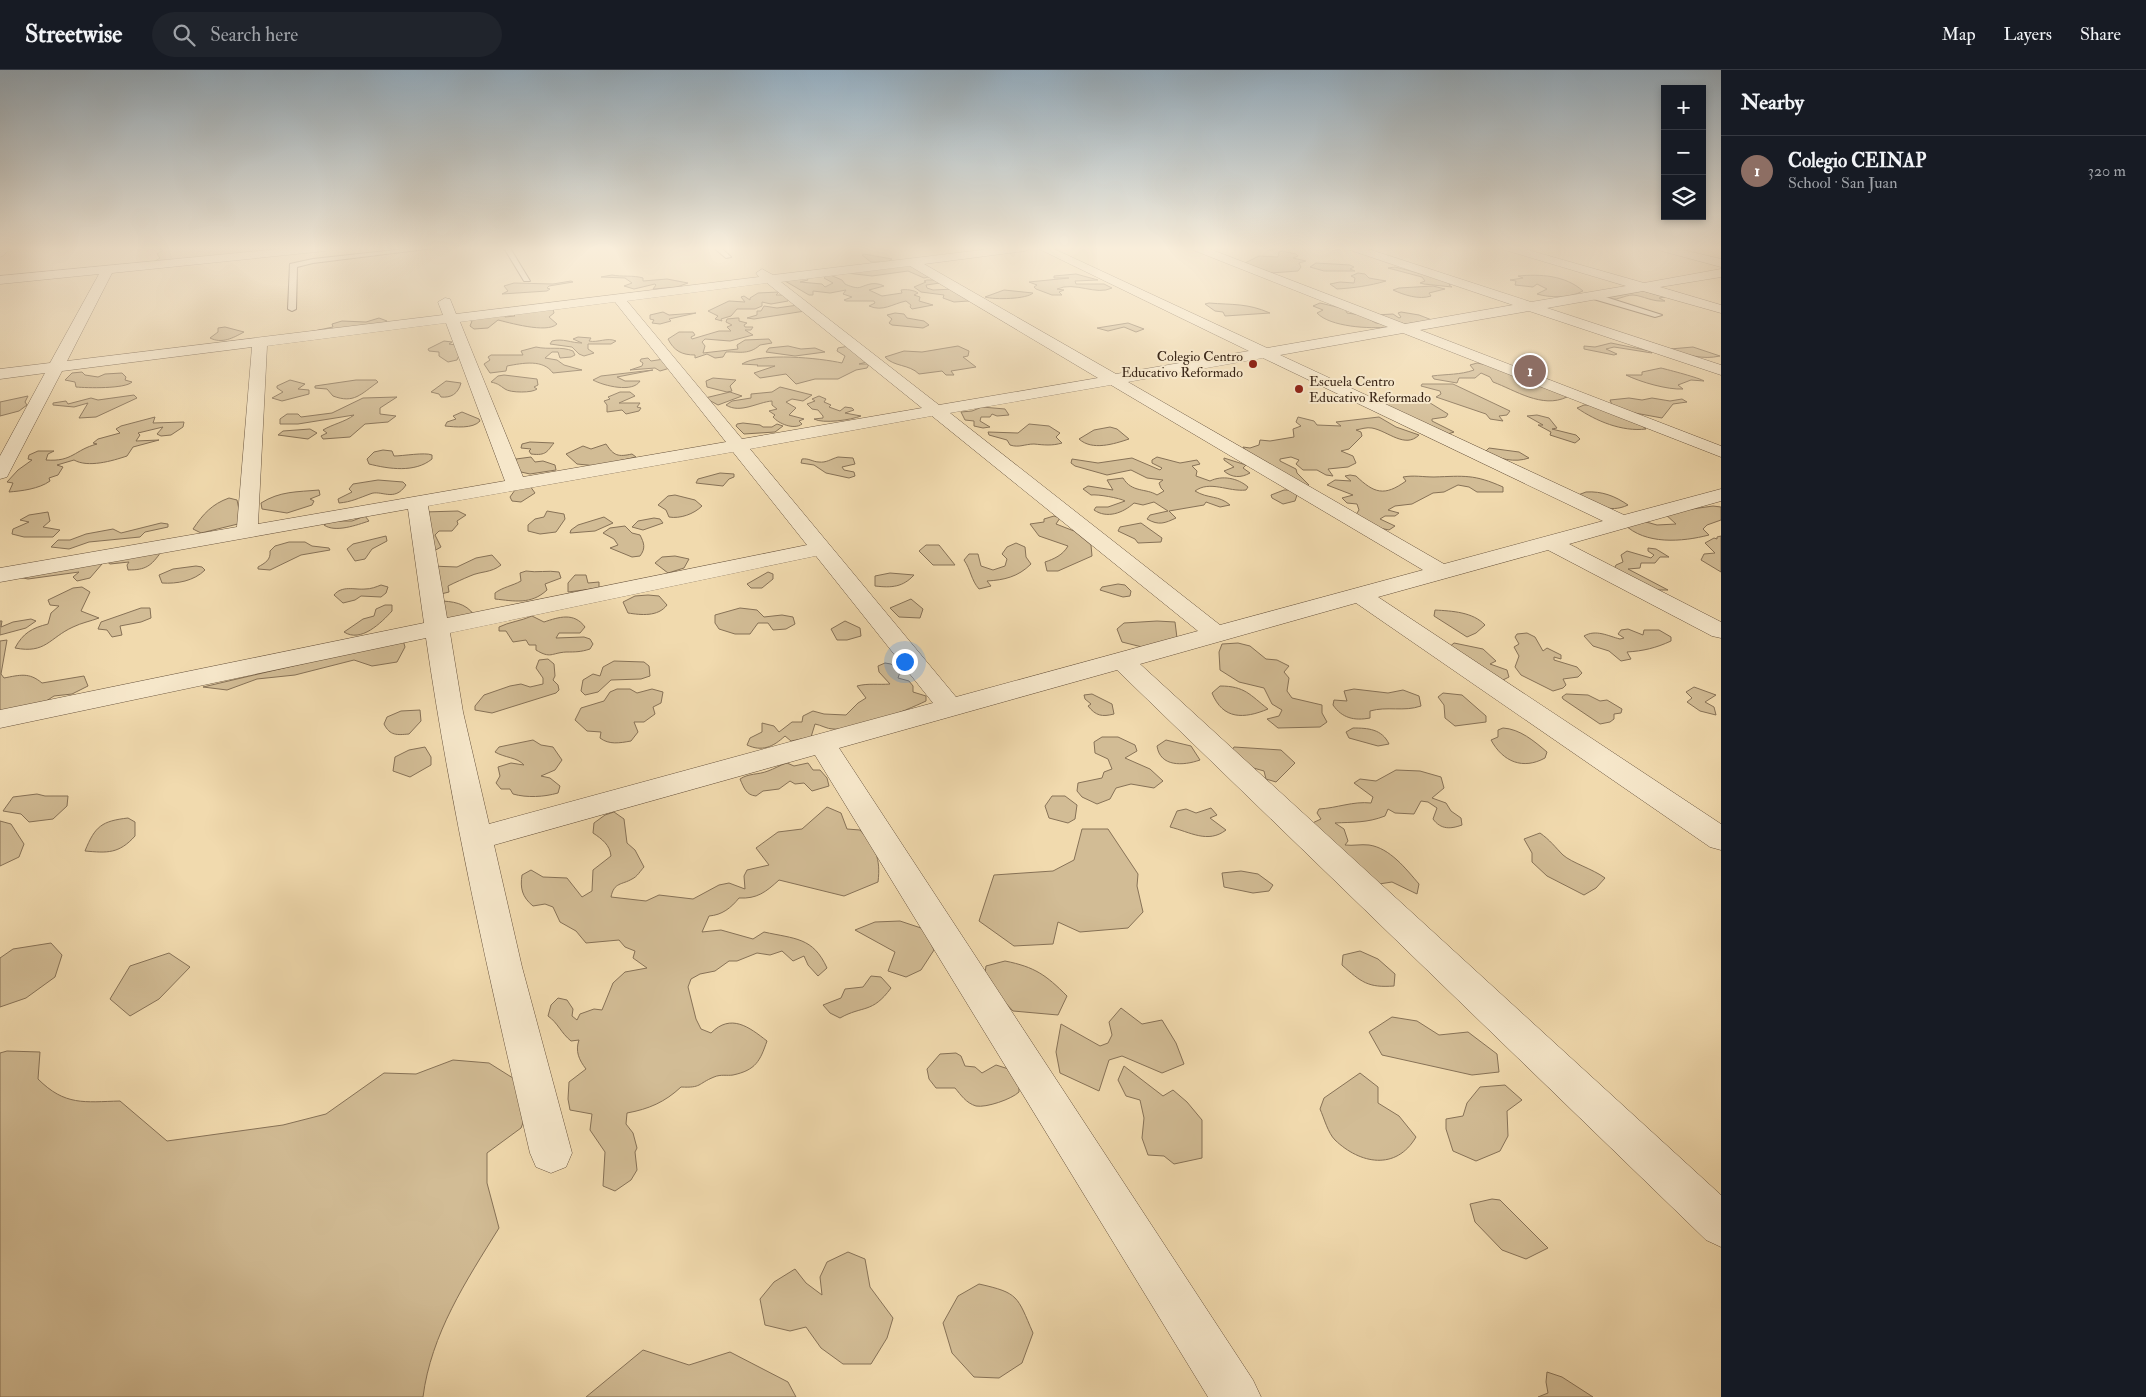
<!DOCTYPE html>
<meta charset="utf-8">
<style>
:root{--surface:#171b24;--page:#20242c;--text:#f1f3f6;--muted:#9ea1a6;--line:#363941;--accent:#1a73e8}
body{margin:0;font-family:"IM FELL Double Pica",serif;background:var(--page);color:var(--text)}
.controls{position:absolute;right:15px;top:15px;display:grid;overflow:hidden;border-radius:0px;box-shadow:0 2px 8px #0003}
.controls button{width:45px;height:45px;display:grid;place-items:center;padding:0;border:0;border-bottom:1px solid var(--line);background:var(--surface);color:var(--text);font:25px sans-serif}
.you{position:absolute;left:904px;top:591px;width:18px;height:18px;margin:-12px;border:4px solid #fff;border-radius:50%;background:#1a73e8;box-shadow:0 0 0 8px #1a73e833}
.badge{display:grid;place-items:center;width:32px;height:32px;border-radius:50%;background:var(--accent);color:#fff;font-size:16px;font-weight:700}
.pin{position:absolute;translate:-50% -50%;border:2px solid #fff;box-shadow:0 1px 5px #0006}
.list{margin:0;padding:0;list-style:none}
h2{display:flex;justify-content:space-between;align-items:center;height:65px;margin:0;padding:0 20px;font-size:21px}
h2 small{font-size:16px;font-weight:400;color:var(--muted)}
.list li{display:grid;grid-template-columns:32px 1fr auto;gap:15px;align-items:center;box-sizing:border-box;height:70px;padding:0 20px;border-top:1px solid var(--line)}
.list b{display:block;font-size:19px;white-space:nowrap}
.list p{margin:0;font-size:16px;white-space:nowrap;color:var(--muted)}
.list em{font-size:16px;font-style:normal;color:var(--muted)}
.icon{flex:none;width:28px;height:28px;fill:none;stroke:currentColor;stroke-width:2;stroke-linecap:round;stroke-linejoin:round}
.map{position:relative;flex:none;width:1721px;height:1327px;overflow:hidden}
header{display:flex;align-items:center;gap:30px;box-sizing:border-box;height:70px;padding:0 25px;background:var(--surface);border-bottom:1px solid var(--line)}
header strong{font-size:24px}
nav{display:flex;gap:28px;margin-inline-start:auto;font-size:18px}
.search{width:350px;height:45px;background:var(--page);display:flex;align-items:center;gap:12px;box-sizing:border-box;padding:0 18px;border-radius:28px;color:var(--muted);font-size:19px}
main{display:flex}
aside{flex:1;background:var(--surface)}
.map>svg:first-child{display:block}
.green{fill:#d2bc95;stroke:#877257}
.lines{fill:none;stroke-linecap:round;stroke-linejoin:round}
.service-casing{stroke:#69543e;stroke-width:2}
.minor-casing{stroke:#69543e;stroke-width:1}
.service{fill:#f6e7ca;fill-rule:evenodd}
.minor{fill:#f6e7ca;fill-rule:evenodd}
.poi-dot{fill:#8f2418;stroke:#f6e7ca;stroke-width:2}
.labels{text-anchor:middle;stroke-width:4;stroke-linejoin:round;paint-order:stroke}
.far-poi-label{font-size:14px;fill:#3c2819;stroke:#f6e7ca;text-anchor:end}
</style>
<header>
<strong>Streetwise</strong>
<div class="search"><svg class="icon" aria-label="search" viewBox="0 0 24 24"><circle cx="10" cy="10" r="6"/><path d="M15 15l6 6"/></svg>Search here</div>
<nav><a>Map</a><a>Layers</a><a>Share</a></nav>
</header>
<main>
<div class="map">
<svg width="1721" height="1327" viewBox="0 0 1721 1327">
<rect width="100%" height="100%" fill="#f1daae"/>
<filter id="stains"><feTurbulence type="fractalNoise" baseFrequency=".004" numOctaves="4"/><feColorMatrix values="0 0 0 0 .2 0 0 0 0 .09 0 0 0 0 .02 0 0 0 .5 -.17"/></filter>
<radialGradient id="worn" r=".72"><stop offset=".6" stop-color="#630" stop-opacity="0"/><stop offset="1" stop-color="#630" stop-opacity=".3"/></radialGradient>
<!-- green -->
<g class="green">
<polygon points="152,178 311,178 311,179 154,192 160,188 157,184 163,180"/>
<polygon points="1282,181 1296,184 1298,186 1293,188 1306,191 1299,193 1301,197 1298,201 1271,203 1245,193 1259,186 1278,187 1279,182"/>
<polygon points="864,184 892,189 889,191 901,192 933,206 924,208 908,201 872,206 847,203 880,192 871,192 862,185"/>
<polygon points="1316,193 1350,195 1354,197 1350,199 1355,201 1324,201 1310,197"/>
<polygon points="1395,197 1453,212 1449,215 1452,217 1424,214 1420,213 1425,211 1422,207 1388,198"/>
<path d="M 1358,203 L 1365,204 L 1369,208 L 1386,211 C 1369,216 1353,218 1337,219 L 1330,214 L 1340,212 L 1354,213 L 1355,208 L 1351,206 Z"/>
<path d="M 828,204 L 842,210 L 845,214 C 849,216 857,219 861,217 C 867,215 874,211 884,216 L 869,220 L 882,226 L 902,223 L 901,220 C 906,219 914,220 918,223 L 914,225 L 920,227 L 919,231 L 933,235 L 912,239 L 910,237 L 911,235 L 906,231 C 892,234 883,242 869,236 L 875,233 L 874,231 L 846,231 L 844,230 L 852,227 L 843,224 L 846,220 L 830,223 L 813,221 L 813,225 L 809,225 L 785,211 L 807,208 L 808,210 L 800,212 L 822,214 L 825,217 L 833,213 L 824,208 Z"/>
<path d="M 1076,204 L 1098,210 L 1075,211 L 1076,214 L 1104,214 L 1112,218 C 1096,226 1075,211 1057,219 L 1064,220 L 1059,222 L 1062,225 L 1052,225 L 1036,219 L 1034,217 L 1037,215 L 1029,212 L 1069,208 L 1054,208 L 1054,206 Z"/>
<path d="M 612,205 C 622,207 633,205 643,208 L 643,211 L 667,209 L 688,213 L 677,217 L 653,219 L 656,215 L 655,214 L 634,219 L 624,216 L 632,213 L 625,208 L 601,207 Z"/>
<path d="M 1518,206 C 1540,204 1565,205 1583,221 C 1570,228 1550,228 1537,224 L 1547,219 L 1537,214 L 1533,217 L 1515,215 L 1516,211 L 1510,210 L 1523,208 Z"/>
<polygon points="927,210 936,210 940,213 926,215 927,218 933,220 954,219 969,231 954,232 943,228 944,225 921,222 914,217 926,212 924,211"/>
<polygon points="571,211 573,212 549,216 547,218 550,219 547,221 502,224 508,221 504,216 514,213 553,214"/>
<path d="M 1433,216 L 1445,219 L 1429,223 L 1431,226 C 1419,230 1404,225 1393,220 L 1399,218 Z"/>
<path d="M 1004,220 L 1033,223 C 1027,229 995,230 985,227 Z"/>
<path d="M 1643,221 L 1665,227 L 1659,228 L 1665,231 C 1652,232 1644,226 1633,225 C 1624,225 1616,232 1606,228 Z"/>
<polygon points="779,222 776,225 788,225 788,231 771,234 762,232 762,236 755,239 737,239 731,246 721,249 722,251 715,249 718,246 708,241 729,231 745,232 741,227 744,226 750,230 750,228 758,223"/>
<path d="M 1209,233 C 1233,235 1247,233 1270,243 L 1225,246 L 1223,242 L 1215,241 L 1205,234 Z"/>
<path d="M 1320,233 L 1345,239 L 1347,243 L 1361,245 L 1376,253 L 1387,254 L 1388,257 C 1370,259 1330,257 1317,243 L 1323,240 L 1313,236 Z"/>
<polygon points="798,235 805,241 754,249 747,248 757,245 757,241 761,241 764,236 777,238"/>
<path d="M 553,239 L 554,243 L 549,247 L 557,254 C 547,264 507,252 498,250 L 488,258 L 474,259 L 470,256 L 472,251 L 468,250 L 505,245 L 505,247 L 515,246 L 513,244 Z"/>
<polygon points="663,242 669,245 696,243 669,249 671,251 660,254 652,253 654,250 650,249 650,245"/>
<polygon points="1401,242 1419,245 1432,250 1405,254 1375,245 1393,244 1399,248 1401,247 1398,243"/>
<polygon points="895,243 904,244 907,248 924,251 929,255 923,258 892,255 889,253 892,249 887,245"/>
<polygon points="379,248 387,251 383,254 309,262 333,257 332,254 342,251 366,252"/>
<path d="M 737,248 L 739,248 L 739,251 L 747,253 L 744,255 L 745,257 L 753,257 L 751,260 L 745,260 L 753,265 L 730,271 L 705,269 L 702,272 L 705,276 L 703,283 L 738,279 L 737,275 L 745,270 L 769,269 L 772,273 L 760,275 C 748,286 736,281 726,282 L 723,287 L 715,288 L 707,284 L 695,288 L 695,285 C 682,285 674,281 668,269 L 679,262 L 693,262 L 695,265 L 691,267 L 692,269 L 719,261 L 731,261 L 727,257 L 732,255 L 726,252 L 727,249 Z"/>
<polygon points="1128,253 1144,259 1136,262 1124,257 1108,261 1097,258"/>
<path d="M 225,257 L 244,262 C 233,268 222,274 210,268 L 218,262 L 218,258 Z"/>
<path d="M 578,267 L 591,268 L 589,271 C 598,273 607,267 616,271 L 611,274 L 588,274 L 588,279 L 594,283 L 584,286 L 579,284 L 572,277 L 550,274 L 552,271 C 563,268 571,273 582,273 L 573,269 Z"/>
<polygon points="444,271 452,272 449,274 456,275 461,281 457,290 448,292 439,286 439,282 429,281 428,279"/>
<polygon points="1611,273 1650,281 1652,283 1614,277 1606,279 1617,284 1614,285 1584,279 1584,276 1595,277"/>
<polygon points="788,276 801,279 815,278 825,282 795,286 766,282 769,278"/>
<path d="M 849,276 L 867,292 L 859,294 L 869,294 L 867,298 L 856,300 L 838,309 L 815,309 L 796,314 L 786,304 L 760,308 L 754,303 L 775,296 L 757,296 L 758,295 L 742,294 C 761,282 820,288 842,293 L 845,286 L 837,281 L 838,278 Z"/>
<path d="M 958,276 L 969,281 L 968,286 L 963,287 L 976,297 L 951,301 L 954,305 L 946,305 L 942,301 L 919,304 C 909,294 894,297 885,287 L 904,281 L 922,282 Z"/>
<path d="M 536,277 C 549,280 561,276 573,281 L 575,285 L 571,287 L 560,288 L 558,282 L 552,282 L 545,288 L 557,290 L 564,295 L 582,300 L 553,303 C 543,289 523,293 507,296 L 506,301 L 490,303 L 484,294 L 490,290 L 488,287 L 491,285 L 523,285 L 521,281 Z"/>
<path d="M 1693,277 L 1720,286 C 1702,290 1688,285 1670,279 Z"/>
<polygon points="648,288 651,291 664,289 670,298 660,301 655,298 630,300 642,296 643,293 640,291 641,289"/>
<path d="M 1477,293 L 1487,295 L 1566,324 L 1567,327 C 1542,339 1515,320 1493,312 L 1490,307 L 1481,303 L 1475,308 L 1459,308 L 1457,313 L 1434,309 L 1432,306 C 1447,304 1460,305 1474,300 L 1470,295 Z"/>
<path d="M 1661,298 C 1669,300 1700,308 1704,311 L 1691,310 L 1678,315 L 1683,319 C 1668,320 1640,312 1626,305 L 1642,305 L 1642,302 Z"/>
<path d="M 653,300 L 617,307 L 625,311 L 640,311 C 633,323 604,316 593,310 L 601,306 Z"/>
<path d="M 82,302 L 85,305 L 98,307 L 105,304 L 122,303 L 126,307 L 125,310 L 132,312 C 125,319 87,318 76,317 L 75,312 L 65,310 L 72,303 Z"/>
<path d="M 504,305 L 537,309 L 538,315 L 534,317 L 537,319 C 533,323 510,323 505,319 C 499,315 499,314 491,312 L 498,306 Z"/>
<polygon points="713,308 736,310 730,316 732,321 727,322 707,317 706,311"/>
<polygon points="290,310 305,314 298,319 309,320 309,324 282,331 272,328 283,322 277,318 277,316"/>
<path d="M 356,310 L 376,310 L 378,312 C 361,324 354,334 333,326 L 327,319 L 315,318 L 315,316 Z"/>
<path d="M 446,311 L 461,313 C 458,324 451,328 441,327 L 439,324 L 431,322 Z"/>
<polygon points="1422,314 1453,314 1510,341 1507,345 1499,346 1503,351 1490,349 1486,344 1436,327 1441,324 1440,321 1421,316"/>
<path d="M 780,317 L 812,325 L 803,331 L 792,329 L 786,332 L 796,338 L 789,345 L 804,349 L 799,351 L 802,354 C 794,360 779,354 773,347 L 775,345 L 769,341 L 777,339 L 772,335 L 772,331 C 758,332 740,344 726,335 L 732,331 L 751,328 L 751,324 L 772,322 Z"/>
<polygon points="620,322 630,322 635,326 619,333 640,333 637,337 641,338 639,341 626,344 622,340 607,342 607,335 604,331 610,329 608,327"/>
<polygon points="730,322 742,326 718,335 705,328"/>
<polygon points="134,325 137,328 96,347 79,348 88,333 74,337 53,335 53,333 66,331 68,334 91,328 98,330"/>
<polygon points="28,326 25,332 27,335 19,341 0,346 0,332"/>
<path d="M 819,326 L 826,329 L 824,332 L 831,335 L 829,337 L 840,341 L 845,337 L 852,338 L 854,340 L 845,343 L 861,346 C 851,350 823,354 814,349 L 823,348 L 823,346 L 818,340 L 812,339 L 807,334 L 815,331 L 812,329 Z"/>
<path d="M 397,327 L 380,338 L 380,344 L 396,346 L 388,352 L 365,354 L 350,367 L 323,369 L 321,366 L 327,363 L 323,360 C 333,354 345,352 354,345 L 298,354 L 280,354 L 280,349 L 287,344 L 298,344 L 301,347 L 332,343 L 363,328 Z"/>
<polygon points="1405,327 1422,328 1448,344 1446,347 1432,349 1432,351 1454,362 1448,364 1378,333 1390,329"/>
<polygon points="1629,328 1642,330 1652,328 1670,331 1682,329 1687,332 1673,334 1662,348 1624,341 1612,335 1610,330"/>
<path d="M 1584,335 C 1603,335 1632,347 1646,359 C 1622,362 1596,351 1577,338 Z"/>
<polygon points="982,337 1005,339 1009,345 997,346 992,344 990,347 981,347 980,351 990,357 983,358 974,356 974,351 965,350 961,342 972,341"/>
<path d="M 462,342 L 479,349 L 480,351 C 473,359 455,357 445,356 L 447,352 L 456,349 L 453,346 Z"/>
<polygon points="1537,345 1549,348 1557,358 1552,359 1576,365 1580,369 1575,373 1550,365 1551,362 1538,355 1543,355 1527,346"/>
<path d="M 155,347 L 153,353 L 184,352 L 183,357 L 171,365 L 161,366 L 157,364 L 163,357 L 138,363 L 140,365 L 136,371 L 159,370 L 133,377 L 127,386 C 112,391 88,398 74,390 L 57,395 L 63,397 L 58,405 L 49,408 L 50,411 C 39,419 21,421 9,422 L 13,413 L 7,412 L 18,400 L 32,390 L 28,389 L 29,385 L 38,381 L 54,381 L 48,384 L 46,390 C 73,392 74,380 97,374 L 93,373 L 98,369 L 120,363 L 116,359 L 121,356 Z"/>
<path d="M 1298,347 L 1314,351 L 1317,355 L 1341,356 L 1336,352 L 1379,347 L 1396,357 L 1419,365 C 1405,379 1388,361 1372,358 C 1367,357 1361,359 1356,360 L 1361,362 L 1362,366 L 1349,379 L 1341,381 L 1353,386 L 1356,393 L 1348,397 L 1328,399 L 1333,406 L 1326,405 L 1317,400 L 1303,400 L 1296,394 L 1299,390 L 1291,387 L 1280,389 L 1280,391 L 1296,399 L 1297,403 L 1309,415 L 1304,416 L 1248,384 L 1243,377 L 1250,378 L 1259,375 L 1260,370 L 1270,371 L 1294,367 L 1293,359 L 1301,356 L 1296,352 Z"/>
<polygon points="743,353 760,355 763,357 772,357 777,354 783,356 775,362 744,364 736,356 737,354"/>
<path d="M 1029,354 L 1049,356 L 1060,363 L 1056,367 L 1062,373 C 1052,376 1044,375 1034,374 C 1025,374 1019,378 1010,375 L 1007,370 L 989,365 L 988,362 L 1018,363 Z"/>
<path d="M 1110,357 L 1117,359 L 1129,369 C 1114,374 1092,381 1079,369 L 1094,360 Z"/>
<polygon points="310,359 317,363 308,369 278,365 283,361"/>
<path d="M 530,372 L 554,373 C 547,381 547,386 531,384 L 529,381 L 531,379 L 521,378 L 522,374 Z"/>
<path d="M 606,374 C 614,386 618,387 632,384 L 636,387 L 597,396 L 577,394 L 566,384 L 583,376 L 591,379 Z"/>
<path d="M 1489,378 L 1519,382 L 1529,388 C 1515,393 1498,389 1485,382 Z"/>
<path d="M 383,380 L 392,381 L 394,386 C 403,386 425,382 432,385 L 432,389 C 415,403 389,399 369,394 L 367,389 L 374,382 Z"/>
<polygon points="531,387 535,392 543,391 555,395 556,400 530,404 521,402 516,396 516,389"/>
<path d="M 838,387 L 853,388 L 855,394 L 842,397 L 844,400 L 854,402 L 855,406 L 849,408 L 826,403 L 814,395 L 801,393 L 802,389 C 809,388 813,392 819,392 C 826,393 831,389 838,387 Z"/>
<path d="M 1157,387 L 1180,393 L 1197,390 L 1200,394 L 1192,396 L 1197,401 L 1196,406 L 1210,411 C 1222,405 1238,408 1248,417 L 1246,420 C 1228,422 1210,410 1195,421 C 1208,429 1219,425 1230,435 L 1220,437 L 1206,432 L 1204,435 L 1169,441 L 1176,448 C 1165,453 1159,456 1147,449 L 1150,445 L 1168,441 L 1154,432 L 1143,435 L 1134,433 C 1123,443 1107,449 1094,440 L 1096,437 L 1108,437 L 1125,431 C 1120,428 1097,424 1091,425 L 1083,419 L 1088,416 L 1113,420 L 1107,410 L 1123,408 C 1132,423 1146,418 1157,425 L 1164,421 L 1161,418 L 1159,413 L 1163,410 L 1147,408 L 1131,400 L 1107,405 L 1075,396 L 1071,393 L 1072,389 L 1098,393 L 1132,388 L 1160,400 L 1162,398 L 1152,393 L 1152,390 Z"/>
<path d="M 1224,388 L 1246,395 L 1243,398 L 1250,403 C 1241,408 1232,408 1224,401 L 1234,397 L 1224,390 Z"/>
<polygon points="720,403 734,404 734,407 729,409 723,416 696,413 698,409"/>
<path d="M 1350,405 L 1356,406 C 1374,423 1384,427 1406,411 L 1403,407 C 1414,405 1423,407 1434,407 C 1464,406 1474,404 1503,417 L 1503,422 L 1477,422 L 1469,417 L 1458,415 L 1444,422 L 1433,423 L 1412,434 L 1395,436 L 1388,440 L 1399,443 L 1395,446 L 1385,446 L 1380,449 L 1395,456 L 1389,460 L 1375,457 L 1355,446 L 1359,440 L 1357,434 L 1347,433 L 1342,428 L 1353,425 L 1327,415 L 1335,410 L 1351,411 L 1345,406 Z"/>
<path d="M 378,410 L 403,412 L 406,415 C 394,433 381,419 370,424 C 359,428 351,432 339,433 L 338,429 L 352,422 L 349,419 L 353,414 Z"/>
<polygon points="530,416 535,423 521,432 512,431 510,427 515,420"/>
<path d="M 319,420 L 320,425 L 310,429 L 314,431 L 312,435 L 287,443 L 262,439 L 261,433 C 280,421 297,422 319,420 Z"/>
<polygon points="1284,420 1293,420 1297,425 1295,431 1283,434 1272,428 1271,425"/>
<path d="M 1586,422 C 1602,421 1615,426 1628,435 C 1609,444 1594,434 1578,425 Z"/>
<path d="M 675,425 L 695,430 L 702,436 C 694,444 680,449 669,447 L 666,440 L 658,435 L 668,426 Z"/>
<path d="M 229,428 L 237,430 L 242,453 L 201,463 L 193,459 C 203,444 212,434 229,428 Z"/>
<path d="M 1713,436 L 1721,437 L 1721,450 L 1707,455 L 1703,459 L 1709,465 C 1682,472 1645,475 1624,454 L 1639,450 L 1657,455 L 1676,454 L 1664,443 Z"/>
<polygon points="458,441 466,445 457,451 458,454 452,461 439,461 435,465 441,477 434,481 424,442"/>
<polygon points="547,441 564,444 565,449 556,462 540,464 528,461 528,455 535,449 544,447"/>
<polygon points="48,442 50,451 43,457 60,460 53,467 24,467 12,464 13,459 29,452 20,450 29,445"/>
<path d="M 365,446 L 369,451 C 357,455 335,463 324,455 L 331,451 L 352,451 Z"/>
<path d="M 1054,446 L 1060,448 L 1056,454 L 1074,461 L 1091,475 L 1092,486 L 1058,501 L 1047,501 L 1045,492 C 1054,489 1063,485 1068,476 L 1039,466 L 1030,454 L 1044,452 L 1044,449 Z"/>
<polygon points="604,447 613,453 595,461 570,463 571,460 578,455"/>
<polygon points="654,448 660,449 663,453 643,460 632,457 638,451"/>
<polygon points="161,453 168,454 168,457 145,462 140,467 89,472 69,479 51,477 58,470 70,470 86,464 113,459 121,463"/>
<polygon points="1141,453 1162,468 1161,472 1138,473 1135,469 1118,461 1120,457"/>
<path d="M 625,456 L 632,463 L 640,465 C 644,473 646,478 640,486 L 632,487 L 610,478 L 618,475 L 614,469 L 603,463 L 610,458 Z"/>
<polygon points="386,466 387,471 372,479 365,489 355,491 347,479 353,474"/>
<polygon points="1721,466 1721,502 1701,490 1704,484 1715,483 1705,473 1714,468 1717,469 1717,467"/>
<path d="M 289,472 L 305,472 L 312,476 L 329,478 L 330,480 L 301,485 L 270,500 L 258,499 L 258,497 C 265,493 271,490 270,481 L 275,476 Z"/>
<path d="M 1016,473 L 1025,477 L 1026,487 L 1031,494 C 1018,507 1004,510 987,511 L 991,516 L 979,519 C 971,510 971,500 964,490 L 969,484 L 978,484 L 981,496 L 993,500 L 1005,496 L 1007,489 L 1002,484 L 1007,477 Z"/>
<polygon points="926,475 939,475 955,495 933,495 919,481"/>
<polygon points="1648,478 1656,479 1669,487 1660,487 1655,493 1641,493 1640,498 1628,499 1668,520 1654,520 1614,499 1616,495 1623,492 1621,485 1627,481 1651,488 1654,485 1648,481"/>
<path d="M 161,482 C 151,496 146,500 128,500 L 127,495 L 129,492 L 110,494 L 106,491 Z"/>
<path d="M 492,485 L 501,495 C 491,503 481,501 470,506 C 463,509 456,512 448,516 L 449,522 L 437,525 L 431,496 L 457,497 L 476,488 Z"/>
<polygon points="675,486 689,489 684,498 668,503 655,493 662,487"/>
<polygon points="101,491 102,494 90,508 77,511 73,507 79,502 28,509 18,507"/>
<path d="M 196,496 L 202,497 L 205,500 C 194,511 177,514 162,513 L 159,505 L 173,499 Z"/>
<path d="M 526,501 C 537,503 548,500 559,502 L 561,508 L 545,514 L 547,520 C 531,535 514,531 495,529 L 495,523 C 503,517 512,516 521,511 L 520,503 Z"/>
<polygon points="768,502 773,504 773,509 762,518 751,518 747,514"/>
<path d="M 890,503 L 914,505 C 903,517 892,518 875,516 L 875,506 Z"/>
<polygon points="575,505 586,505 588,513 599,512 599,518 568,522 568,513"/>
<polygon points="1118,514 1125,515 1131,521 1130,526 1123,527 1100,520 1102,517"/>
<path d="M 381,515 L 388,517 L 386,523 L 381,527 L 361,526 L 355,530 L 343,533 L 334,525 C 342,515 355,520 365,519 C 371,519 376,517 381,515 Z"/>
<path d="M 82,517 L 90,522 L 81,541 L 99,548 C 91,551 81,553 73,557 C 49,568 46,584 15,578 C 23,563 32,558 48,554 L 51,543 L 59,536 L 50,535 L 48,530 L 73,518 Z"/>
<path d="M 648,525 L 659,526 L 667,535 C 658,547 641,545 628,543 L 623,532 L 635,526 Z"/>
<polygon points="911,529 923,539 920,548 899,547 890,538"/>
<path d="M 438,531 C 452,531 466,533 474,545 L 439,552 Z"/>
<path d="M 385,535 L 392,535 L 392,541 C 381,553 361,573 344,562 L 363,549 L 374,546 L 376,539 Z"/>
<polygon points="141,538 150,538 151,548 141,552 120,556 122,565 112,567 107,560 98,559 101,552"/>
<polygon points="740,538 757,540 764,547 782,545 793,547 795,554 786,559 773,560 768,553 758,553 750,564 735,564 719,559 715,553 715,545"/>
<path d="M 1435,540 C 1452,541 1473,542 1485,555 L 1476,563 L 1467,567 L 1434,546 Z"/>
<path d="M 532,546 L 544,552 C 559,547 574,542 585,557 L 580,563 L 559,563 L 556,568 L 584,567 L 590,569 L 593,574 L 590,579 C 581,582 575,582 566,582 C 551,583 551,589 536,580 L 536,575 L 529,575 L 526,570 L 513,572 L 506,561 L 499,561 L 499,557 C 509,552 521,551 532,546 Z"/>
<polygon points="31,549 36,551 26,558 0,565 0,551 2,551 1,557 13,552"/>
<polygon points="845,551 860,558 861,566 847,570 837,570 831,559"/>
<polygon points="1157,551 1175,552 1177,568 1146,578 1122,572 1117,559 1124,553"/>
<path d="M 1628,559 L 1643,565 L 1644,560 L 1659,560 L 1671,567 L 1671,571 C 1656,578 1643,581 1627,582 L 1631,589 L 1621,591 L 1609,581 L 1593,576 L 1584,566 C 1596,559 1608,566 1620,569 L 1624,568 L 1618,564 L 1621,560 Z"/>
<polygon points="1527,563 1535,567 1543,581 1547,578 1561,585 1561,589 1554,587 1554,590 1577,597 1582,603 1578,607 1563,609 1566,615 1563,618 1553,621 1521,605 1515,597 1519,586 1514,577 1519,574 1515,567 1517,564"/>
<path d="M 7,570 L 1,604 L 4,608 C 20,605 29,602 42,613 L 84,606 L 88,616 L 72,624 L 54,626 L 43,633 L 0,644 L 0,571 Z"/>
<polygon points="403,570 405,577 397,592 372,596 354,590 295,605 257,609 227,620 203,617"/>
<polygon points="1238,573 1250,576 1266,589 1277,590 1289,596 1284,602 1289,608 1287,621 1292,628 1322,635 1322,643 1327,652 1320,657 1278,658 1267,649 1279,646 1282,640 1272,634 1264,618 1239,612 1220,600 1219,582 1222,574"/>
<polygon points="1454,573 1483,579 1496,591 1490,594 1507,600 1509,607 1501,611 1448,578"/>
<polygon points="548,589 554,594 555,606 553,610 558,615 559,620 556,623 492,643 475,640 475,636 484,625 510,616 521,614 530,617 543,614 543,608 536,598 539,590"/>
<polygon points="614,591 644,592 649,596 650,606 641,609 611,610 598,622 585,625 581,621 583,610 593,604 600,606 603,597"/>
<path d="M 885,593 L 891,594 L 900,602 L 898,608 L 909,611 L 913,616 L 913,622 L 926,626 L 926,631 C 905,641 856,661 833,659 C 827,659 821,655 815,654 L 811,667 L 791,671 L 785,666 C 773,677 762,682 747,675 L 750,668 L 762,662 L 762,653 L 774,656 L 779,662 L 792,652 L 802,652 L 803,646 L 813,641 L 824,644 L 846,645 L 858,633 L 866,628 L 857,616 C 868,613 878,615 890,614 L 879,602 L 878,596 Z"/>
<path d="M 1220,616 C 1245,616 1250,625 1268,639 C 1244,649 1223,650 1212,623 Z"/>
<polygon points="1694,617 1716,625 1705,632 1714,637 1716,645 1700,641 1687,632 1692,628 1686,622"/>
<path d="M 617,619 L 630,619 L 637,623 L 652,619 L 663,622 L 661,633 L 653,637 L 655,644 L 644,652 L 634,652 L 638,662 L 631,671 C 620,673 609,675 600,668 L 601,662 L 587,661 L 575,650 L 581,638 L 604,631 L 610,622 Z"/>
<path d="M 1354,619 L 1388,623 L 1403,620 L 1419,626 L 1421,636 C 1404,642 1387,636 1370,641 L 1370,648 C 1354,651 1342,648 1333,635 L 1334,630 L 1347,631 L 1344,621 Z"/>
<polygon points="1443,623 1462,625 1486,646 1486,652 1455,656 1445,648 1444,635 1438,627"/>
<path d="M 1092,624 L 1112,634 L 1114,644 C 1102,647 1096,646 1088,636 L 1091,634 L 1085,629 L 1084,625 Z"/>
<polygon points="1566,624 1588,625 1600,631 1607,630 1622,639 1621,643 1614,644 1614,649 1610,652 1600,654 1563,629 1562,627"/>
<path d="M 420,640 L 421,651 L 409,664 C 397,665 390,666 384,654 L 387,647 L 401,641 Z"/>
<path d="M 1353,658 C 1368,658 1382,659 1389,674 L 1378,676 L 1349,668 L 1346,662 Z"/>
<path d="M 1503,658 C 1520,659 1534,671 1547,682 L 1545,688 C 1523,700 1503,692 1491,670 L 1498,667 L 1498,660 Z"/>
<polygon points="1102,667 1118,667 1135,675 1137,681 1125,688 1150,699 1163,711 1154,718 1131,714 1116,718 1110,729 1097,734 1082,727 1077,721 1078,713 1102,708 1104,702 1112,699 1108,689 1095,683 1094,672"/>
<path d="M 533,670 L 541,675 L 553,677 L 562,690 L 555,700 L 541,706 L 550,708 L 560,716 L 558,723 C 544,727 527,728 513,724 L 510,719 L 501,719 L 496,713 L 500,706 L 498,697 L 511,693 L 524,695 C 517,687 505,688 495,682 L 499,677 Z"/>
<path d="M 1166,670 L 1191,676 L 1200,690 C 1183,696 1160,697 1157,676 Z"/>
<polygon points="425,677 431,687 431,695 410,707 393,701 395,687 409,680"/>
<polygon points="1234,677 1281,680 1295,693 1276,712 1266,709 1264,701 1236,693 1228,686"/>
<path d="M 787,693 L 794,696 L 808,693 L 813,700 L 820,700 L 827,708 L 829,716 L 812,721 L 804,713 L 795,714 L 790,711 L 779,719 L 763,721 L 756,726 C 746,725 744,718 740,709 C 749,703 758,705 768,701 C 774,699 780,695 787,693 Z"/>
<path d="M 1396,700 L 1420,701 L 1441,707 L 1444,718 L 1432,728 L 1446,733 L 1451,741 L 1461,748 L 1462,755 C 1451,759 1441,760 1433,749 L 1437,738 L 1428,732 L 1421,731 L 1414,744 L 1395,743 L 1388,739 L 1385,746 C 1367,753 1353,752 1335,753 L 1344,759 L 1348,771 L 1345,775 C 1353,776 1361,774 1369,775 C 1390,778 1406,799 1419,814 L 1417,824 L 1392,812 L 1379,814 L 1306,756 L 1321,749 L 1317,743 L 1319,739 C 1337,738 1353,731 1371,733 L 1373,727 L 1354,713 L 1360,709 L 1376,711 Z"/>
<polygon points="37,724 45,726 68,726 67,736 53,749 29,752 21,744 3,741 13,727"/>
<polygon points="1052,726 1065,726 1077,735 1075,749 1068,753 1049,748 1045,736"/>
<path d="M 827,737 L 841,743 L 847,759 L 860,760 C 875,777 881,788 878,812 L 844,826 L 779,810 C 766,822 757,829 739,828 C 731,838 722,845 709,846 L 702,862 L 721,860 L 753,869 L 764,862 C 795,869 813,867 827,898 L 818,906 L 808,895 L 804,886 L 793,891 L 782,881 L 770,885 L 757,883 L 737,891 L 729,891 L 715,901 L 700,904 L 691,909 L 688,917 L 696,949 L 701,959 L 711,963 C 731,943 749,957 767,971 C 760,991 756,1000 733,1005 C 727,1006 721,1004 714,1007 C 697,1014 702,1018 681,1017 C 665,1032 649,1039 627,1043 L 626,1054 L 633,1063 L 637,1078 L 635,1082 L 637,1100 L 631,1110 L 615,1121 L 603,1116 L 605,1082 L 590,1060 L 592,1044 L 570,1040 L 568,1029 L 569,1012 L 586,999 C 579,990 575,981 579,970 L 571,971 C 561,963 558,953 548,946 L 551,935 L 558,928 L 567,930 L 573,939 L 572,946 L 577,950 L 580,944 L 594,939 L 602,940 L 613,913 L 625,902 L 647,898 L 633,888 L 635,881 L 625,877 L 619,870 L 586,873 L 576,861 L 560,852 L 553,837 L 545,834 L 533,836 C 522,827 520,818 522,805 L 531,800 L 543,807 L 567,808 L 582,827 L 592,821 L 593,800 L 611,786 C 610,775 602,769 593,763 L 594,753 L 605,745 L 614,742 L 624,749 L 627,773 L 635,780 L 644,797 C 641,800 637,807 632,809 C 622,815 614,812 611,827 L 646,831 L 659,825 L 693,829 L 719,815 L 729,813 L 745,819 L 744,806 L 747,800 L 769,795 L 756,778 L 778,762 L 802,759 Z"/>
<path d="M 1211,738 L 1217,745 L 1210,748 L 1226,760 C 1208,774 1190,762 1170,757 L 1177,741 L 1186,739 L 1196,743 Z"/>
<path d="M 128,748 L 135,752 L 135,766 C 119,784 107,783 85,781 C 95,756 102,751 128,748 Z"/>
<polygon points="0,751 11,754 24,774 19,787 0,796"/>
<polygon points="1082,759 1108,759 1138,804 1137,816 1143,842 1128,858 1080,862 1058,852 1053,874 1014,876 979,851 994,805 1053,801 1074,790"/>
<path d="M 1540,763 C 1550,770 1555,777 1563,785 C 1572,793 1593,799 1605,808 L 1596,818 L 1584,825 L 1547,806 L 1532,792 L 1532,783 L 1524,769 Z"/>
<polygon points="1241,801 1258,804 1273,815 1269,821 1253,823 1224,817 1222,803"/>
<polygon points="900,851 924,859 934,880 921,900 906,907 888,901 895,882 855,860 875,852"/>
<polygon points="51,873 62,885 55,907 26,928 0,937 0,888 13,879"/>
<path d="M 1360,881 L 1378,889 L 1395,904 L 1394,916 C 1368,918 1361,912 1342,895 L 1343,885 Z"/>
<polygon points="169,883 190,897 159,929 130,946 110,929 130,896"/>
<path d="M 1005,891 C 1035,897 1046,905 1067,926 L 1058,945 L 1013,941 L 984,910 L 986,896 Z"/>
<path d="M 871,906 L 881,907 L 891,918 C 872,944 863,935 840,948 L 830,943 L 823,935 L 841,928 L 845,919 L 863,917 Z"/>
<polygon points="1121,938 1142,954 1162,950 1176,973 1184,994 1162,1003 1122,986 1109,990 1099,1021 1060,1003 1056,982 1061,954 1100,976 1108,973 1112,965 1109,952"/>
<polygon points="1392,947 1417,951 1439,965 1468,962 1497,984 1499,1002 1472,1005 1382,985 1369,962"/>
<path d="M 7,981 L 40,982 L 38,1009 C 65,1036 84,1032 120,1031 L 167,1071 L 283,1055 L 326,1044 L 384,1003 L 416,1004 L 453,990 L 489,993 L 516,1010 L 530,1035 L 521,1058 L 487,1083 L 487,1113 L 499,1158 C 466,1211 431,1264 423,1327 L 0,1327 L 0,983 Z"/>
<path d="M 956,983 L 961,986 L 965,996 L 975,997 L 982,1003 L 996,995 L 1015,1001 L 1019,1009 L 1019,1022 C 1012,1029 986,1038 976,1036 C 966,1033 961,1025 955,1018 L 936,1018 L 929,1009 L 927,999 L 940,984 Z"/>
<polygon points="1124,996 1163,1026 1173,1020 1187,1032 1202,1050 1202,1088 1174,1094 1164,1086 1148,1085 1142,1068 1144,1048 1140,1030 1126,1026 1118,1010"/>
<path d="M 1360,1003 L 1378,1017 L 1378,1033 L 1399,1046 L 1416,1067 C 1396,1101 1360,1094 1335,1070 C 1328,1063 1324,1048 1320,1039 L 1324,1028 Z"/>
<polygon points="1505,1015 1522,1030 1507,1041 1508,1066 1500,1081 1476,1091 1453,1081 1446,1059 1446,1049 1463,1046 1467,1033 1480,1017"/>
<polygon points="1492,1129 1500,1130 1548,1178 1526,1189 1502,1180 1475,1152 1470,1134"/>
<polygon points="848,1182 865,1189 870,1217 893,1248 887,1268 871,1294 843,1294 821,1278 806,1257 790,1261 765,1255 760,1229 774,1212 795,1199 806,1213 822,1225 820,1207 827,1192"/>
<path d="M 979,1214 C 1019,1223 1017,1226 1033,1263 L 1022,1293 L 999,1308 L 974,1307 L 952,1283 L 943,1253 L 958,1226 Z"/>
<polygon points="643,1280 689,1295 730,1282 788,1312 796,1327 586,1327"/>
<polygon points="1547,1302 1562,1307 1593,1327 1538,1327 1548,1323 1546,1312"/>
</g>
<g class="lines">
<defs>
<g id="service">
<polygon points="414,178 434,178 313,193 297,197 296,239 292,241 288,239 290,194 313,189"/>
<polygon points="504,178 510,178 530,211 524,211"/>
<polygon points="714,178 721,178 731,187 726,188"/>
<polygon points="1590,224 1596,224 1662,245 1655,247 1590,228"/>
</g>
<g id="minor">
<polygon points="0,178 10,178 4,185 0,187"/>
<path d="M 291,178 L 331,178 L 325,181 L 112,203 L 67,291 L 443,245 L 438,232 L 445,228 L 450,229 L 456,244 L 759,207 L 756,203 L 762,199 L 773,205 L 998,178 L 1031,178 L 1025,181 L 924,194 L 1116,304 L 1249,281 L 1037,178 L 1052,178 L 1267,278 L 1388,257 L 1193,180 L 1191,178 L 1207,178 L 1405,254 L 1513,235 L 1350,180 L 1348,178 L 1365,178 L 1531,232 L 1626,216 L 1505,180 L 1503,178 L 1521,178 L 1644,213 L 1721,199 L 1721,207 L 1660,217 L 1721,235 L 1721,243 L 1643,221 L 1547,238 L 1721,295 L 1721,305 L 1529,241 L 1420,260 L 1721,376 L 1721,387 L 1403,263 L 1280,285 L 1624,445 L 1721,419 L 1721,431 L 1569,474 L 1721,552 L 1721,568 L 1712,566 L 1548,480 L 1378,527 L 1721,754 L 1721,780 L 1710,777 L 1356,533 L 1140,594 L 1721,1125 L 1721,1177 L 1706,1170 L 1117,600 L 839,678 L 1253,1310 L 1261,1327 L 1208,1327 L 815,685 L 494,775 L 522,897 L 572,1083 L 566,1097 L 551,1103 L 536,1097 L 530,1083 C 490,912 451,741 426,568 L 0,658 L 0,640 L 424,553 L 408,439 L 0,512 L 0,498 L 237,457 L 252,277 L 62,301 L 9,403 L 7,407 L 0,409 L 0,386 L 45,303 L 0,309 L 0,299 L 50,293 L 99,204 L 0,214 L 0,206 ZM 910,196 L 1098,308 L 939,335 L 781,212 ZM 767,213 L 922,338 L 742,369 L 627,231 ZM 615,232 L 726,372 L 523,407 L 460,252 ZM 446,253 L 505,411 L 258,454 L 267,276 ZM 1263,288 L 1603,451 L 1444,494 L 1128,312 ZM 1111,315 L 1423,500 L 1220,555 L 950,343 ZM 932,346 L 1198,561 L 956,627 L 750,379 ZM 733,382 L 807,475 L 447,548 L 428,436 ZM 816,486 L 933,633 L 489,754 L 463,642 L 450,563 Z"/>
<polygon points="1656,178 1675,178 1721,189 1721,197 1658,180"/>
</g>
</defs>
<!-- service casing -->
<use href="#service" class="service-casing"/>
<!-- minor casing -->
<use href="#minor" class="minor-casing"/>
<!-- service -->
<use href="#service" class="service"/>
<!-- minor -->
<use href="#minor" class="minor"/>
</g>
<!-- sky -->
<linearGradient id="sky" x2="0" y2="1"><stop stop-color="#93abbc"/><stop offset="0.49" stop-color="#f9eedb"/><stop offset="1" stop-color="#f9eedb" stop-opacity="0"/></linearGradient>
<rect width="1721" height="364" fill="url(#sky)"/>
<!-- markers -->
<g class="poi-dot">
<circle cx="1253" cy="294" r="5"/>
<circle cx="1299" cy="319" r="5"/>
</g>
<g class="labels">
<!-- far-poi labels -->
<g class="far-poi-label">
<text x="1243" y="291">Colegio Centro<tspan x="1243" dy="16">Educativo Reformado</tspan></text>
<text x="1309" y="316" text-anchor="start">Escuela Centro<tspan x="1309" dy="16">Educativo Reformado</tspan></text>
</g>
</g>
<rect width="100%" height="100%" filter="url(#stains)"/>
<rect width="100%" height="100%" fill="url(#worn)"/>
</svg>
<div class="controls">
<button>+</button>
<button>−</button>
<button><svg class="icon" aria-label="layers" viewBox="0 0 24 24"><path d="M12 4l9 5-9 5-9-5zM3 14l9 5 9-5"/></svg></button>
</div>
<div class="you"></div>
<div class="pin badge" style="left:1530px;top:301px;background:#8d6e63">1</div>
</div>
<aside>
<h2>Nearby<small></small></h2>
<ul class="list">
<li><span class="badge" style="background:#8d6e63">1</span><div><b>Colegio CEINAP</b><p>School · San Juan</p></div><em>320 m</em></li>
</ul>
</aside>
</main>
